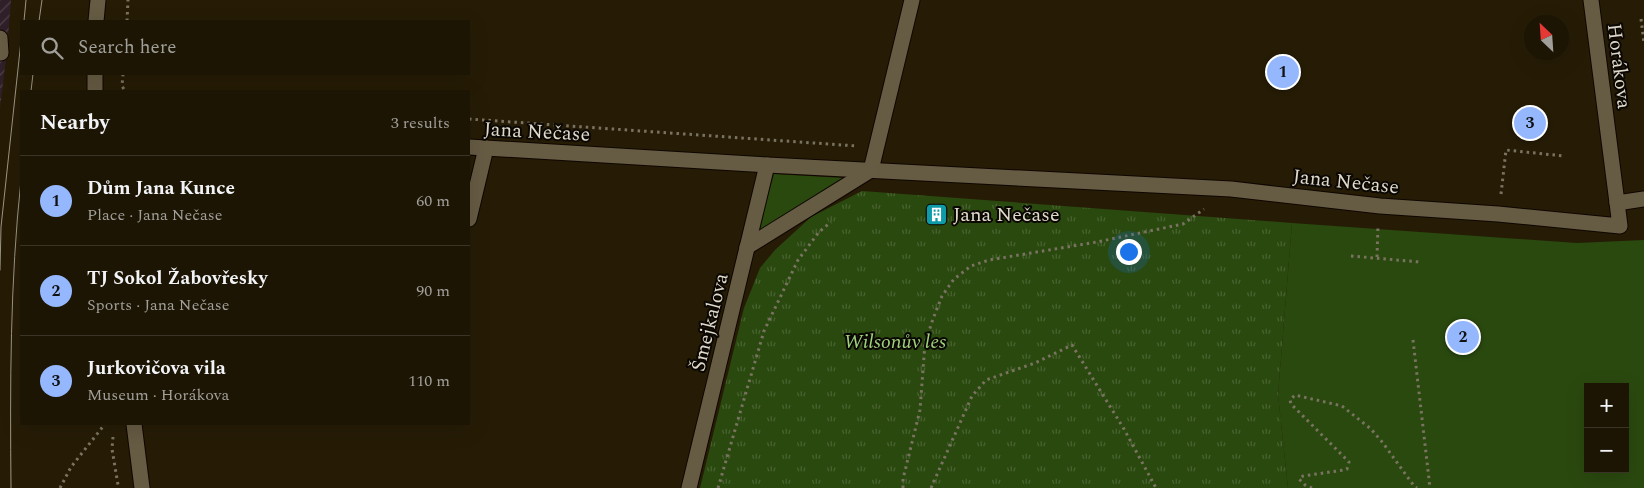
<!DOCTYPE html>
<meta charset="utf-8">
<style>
:root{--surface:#1c1504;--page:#292213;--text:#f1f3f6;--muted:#a09f9a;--line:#3a3426;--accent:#95b7fd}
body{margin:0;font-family:Spectral,serif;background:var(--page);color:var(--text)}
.controls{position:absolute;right:15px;bottom:15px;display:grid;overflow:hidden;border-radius:0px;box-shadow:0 5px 20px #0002}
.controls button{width:45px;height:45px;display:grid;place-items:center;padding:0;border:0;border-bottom:1px solid var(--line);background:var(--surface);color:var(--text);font:25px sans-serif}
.compass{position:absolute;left:1524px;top:15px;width:45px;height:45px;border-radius:50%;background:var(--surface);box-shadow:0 5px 20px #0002;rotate:335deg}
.you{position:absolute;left:1128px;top:251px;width:18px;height:18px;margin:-12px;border:4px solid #fff;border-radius:50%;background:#1a73e8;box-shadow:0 0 0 8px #1a73e833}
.badge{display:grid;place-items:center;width:32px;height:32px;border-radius:50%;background:var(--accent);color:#111;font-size:16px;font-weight:700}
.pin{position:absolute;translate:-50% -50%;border:2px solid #fff;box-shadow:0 1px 5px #0006}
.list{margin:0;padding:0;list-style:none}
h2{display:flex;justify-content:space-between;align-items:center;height:65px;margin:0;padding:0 20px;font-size:21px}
h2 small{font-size:16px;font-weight:400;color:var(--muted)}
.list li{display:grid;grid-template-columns:32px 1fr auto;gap:15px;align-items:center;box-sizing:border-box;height:90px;padding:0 20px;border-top:1px solid var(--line)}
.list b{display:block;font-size:19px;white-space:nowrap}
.list p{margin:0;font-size:16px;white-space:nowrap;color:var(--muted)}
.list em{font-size:16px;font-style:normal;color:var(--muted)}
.icon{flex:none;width:28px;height:28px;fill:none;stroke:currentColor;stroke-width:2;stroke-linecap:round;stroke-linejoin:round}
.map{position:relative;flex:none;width:1644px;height:488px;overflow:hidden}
.search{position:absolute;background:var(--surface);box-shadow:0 5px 20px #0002;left:20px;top:20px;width:450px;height:55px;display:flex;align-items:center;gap:12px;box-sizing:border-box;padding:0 18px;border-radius:0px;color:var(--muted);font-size:19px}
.panel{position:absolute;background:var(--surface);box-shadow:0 5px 20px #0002;left:20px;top:90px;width:450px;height:335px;border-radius:0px}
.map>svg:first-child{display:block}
.industrial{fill:url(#industrial-furrows)}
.grass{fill:#2a490f;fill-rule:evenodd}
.park{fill:url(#park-tufts)}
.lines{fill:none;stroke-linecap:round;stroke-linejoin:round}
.minor-casing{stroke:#0f0600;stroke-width:17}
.path{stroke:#7b7361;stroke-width:3;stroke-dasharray:2.5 4;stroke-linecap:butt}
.minor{stroke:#665b43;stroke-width:15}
.tram{stroke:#9d9585;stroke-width:1}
.labels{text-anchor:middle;stroke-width:4;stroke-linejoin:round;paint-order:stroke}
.street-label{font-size:20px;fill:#dfd9cc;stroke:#0b0702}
.poi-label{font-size:20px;fill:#dfd9cc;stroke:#0b0702;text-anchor:start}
.park-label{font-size:20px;font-style:italic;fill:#9fd27d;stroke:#0b0702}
</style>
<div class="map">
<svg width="1644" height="488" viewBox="0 0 1644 488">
<defs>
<pattern id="industrial-furrows" width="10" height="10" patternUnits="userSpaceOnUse" patternTransform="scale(1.25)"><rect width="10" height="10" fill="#2f1f29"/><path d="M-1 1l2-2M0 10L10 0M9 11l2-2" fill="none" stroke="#4d3f47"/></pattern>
<pattern id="park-tufts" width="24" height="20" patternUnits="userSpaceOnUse" patternTransform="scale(1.25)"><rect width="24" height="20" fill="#2a490f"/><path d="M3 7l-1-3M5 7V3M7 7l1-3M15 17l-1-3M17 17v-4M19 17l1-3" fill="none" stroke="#486331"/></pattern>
</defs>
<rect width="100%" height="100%" fill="#261c06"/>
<!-- industrial -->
<polygon class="industrial" points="0,0 11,0 7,50 0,108"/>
<!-- grass -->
<g class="grass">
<polygon points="774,174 844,178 757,235"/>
<path d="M 1292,223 L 1577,243 L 1644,240 L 1644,488 L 1288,488 L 1278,395 ZM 1588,387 L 1625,387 L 1625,469 L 1588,469 Z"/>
</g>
<!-- park -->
<polygon class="park" points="862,191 1292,223 1278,395 1288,488 700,488 744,308 760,268 775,250 811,217"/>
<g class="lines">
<defs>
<g id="minor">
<polyline points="96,21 98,0"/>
<polyline points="0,38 1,53"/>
<polyline points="95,74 95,91"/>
<polyline points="469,147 767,165 1231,189 1380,206 1498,214 1620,226 1591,0"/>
<polyline points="871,170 912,0"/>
<polyline points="1617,203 1644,199"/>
<polyline points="469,219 486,148"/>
<polyline points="747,247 871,170"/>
<polyline points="134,424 142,488"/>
<polyline points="689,488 767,165"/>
</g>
</defs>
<!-- minor casing -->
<use href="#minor" class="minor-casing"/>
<!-- path -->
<g class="path">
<polyline points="1641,19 1644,43"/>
<polyline points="127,21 128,0"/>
<polyline points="123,74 122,86 125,91"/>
<polyline points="469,119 857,146"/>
<polyline points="1501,194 1506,150 1564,156"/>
<polyline points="1351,256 1420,262"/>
<polyline points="1377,257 1378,225"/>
<polyline points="1413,340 1430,488"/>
<polyline points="113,437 112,449 118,485"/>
<polyline points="60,488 71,467 105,424"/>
<polyline points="718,488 764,331 798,260 819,232 831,222"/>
<polyline points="903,488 903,479 920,410 925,343 933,319 942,296 954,279 971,266 989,260 1097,242 1183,224 1204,209"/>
<polyline points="931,488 972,396 986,380 1035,363 1072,345 1124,429 1156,488"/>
<polyline points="1312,488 1305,485 1299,479 1303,476 1344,470 1347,469 1349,462 1291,404 1290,400 1295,395 1342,406 1371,429 1383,443 1414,486 1417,488"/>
</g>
<!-- minor -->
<use href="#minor" class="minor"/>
<!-- tram -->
<g class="tram">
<polyline points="24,21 26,0"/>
<polyline points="39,21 42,0"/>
<polyline points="31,91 33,74"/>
<polyline points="0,270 1,227 21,41"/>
<path d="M 11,488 C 10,385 10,282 21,180"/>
</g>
</g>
<!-- icons -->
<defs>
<symbol id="building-square" viewBox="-11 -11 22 22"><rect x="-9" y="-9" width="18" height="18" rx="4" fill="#0f9aa8" stroke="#0b0702"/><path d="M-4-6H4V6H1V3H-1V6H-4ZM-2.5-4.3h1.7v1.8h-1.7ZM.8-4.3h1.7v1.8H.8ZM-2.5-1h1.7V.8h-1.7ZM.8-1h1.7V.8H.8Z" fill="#fff"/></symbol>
</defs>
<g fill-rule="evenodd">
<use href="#building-square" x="924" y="202" width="25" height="25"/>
</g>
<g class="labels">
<!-- street labels -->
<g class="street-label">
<text transform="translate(1620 66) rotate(83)" y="7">Horákova</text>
<text transform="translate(537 131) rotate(3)" y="7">Jana Nečase</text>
<text transform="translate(1346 181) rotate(6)" y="7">Jana Nečase</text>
<text transform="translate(709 322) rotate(-76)" y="7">Šmejkalova</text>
</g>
<!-- poi labels -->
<g class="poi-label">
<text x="953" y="221">Jana Nečase</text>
</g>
<!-- park labels -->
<g class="park-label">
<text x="895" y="348">Wilsonův les</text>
</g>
</g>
</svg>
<div class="controls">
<button>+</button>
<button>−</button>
</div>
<svg class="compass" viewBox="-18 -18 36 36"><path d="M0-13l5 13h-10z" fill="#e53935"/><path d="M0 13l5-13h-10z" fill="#a09f9a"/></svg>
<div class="you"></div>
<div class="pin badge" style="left:1283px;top:72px">1</div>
<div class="pin badge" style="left:1463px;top:337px">2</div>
<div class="pin badge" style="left:1530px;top:123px">3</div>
<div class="search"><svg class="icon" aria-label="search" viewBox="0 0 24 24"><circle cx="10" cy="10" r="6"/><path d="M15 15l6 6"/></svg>Search here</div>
<section class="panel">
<h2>Nearby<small>3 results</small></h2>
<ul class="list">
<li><span class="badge">1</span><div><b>Dům Jana Kunce</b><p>Place · Jana Nečase</p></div><em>60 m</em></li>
<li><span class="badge">2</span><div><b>TJ Sokol Žabovřesky</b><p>Sports · Jana Nečase</p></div><em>90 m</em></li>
<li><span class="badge">3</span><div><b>Jurkovičova vila</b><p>Museum · Horákova</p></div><em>110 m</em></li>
</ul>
</section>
</div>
